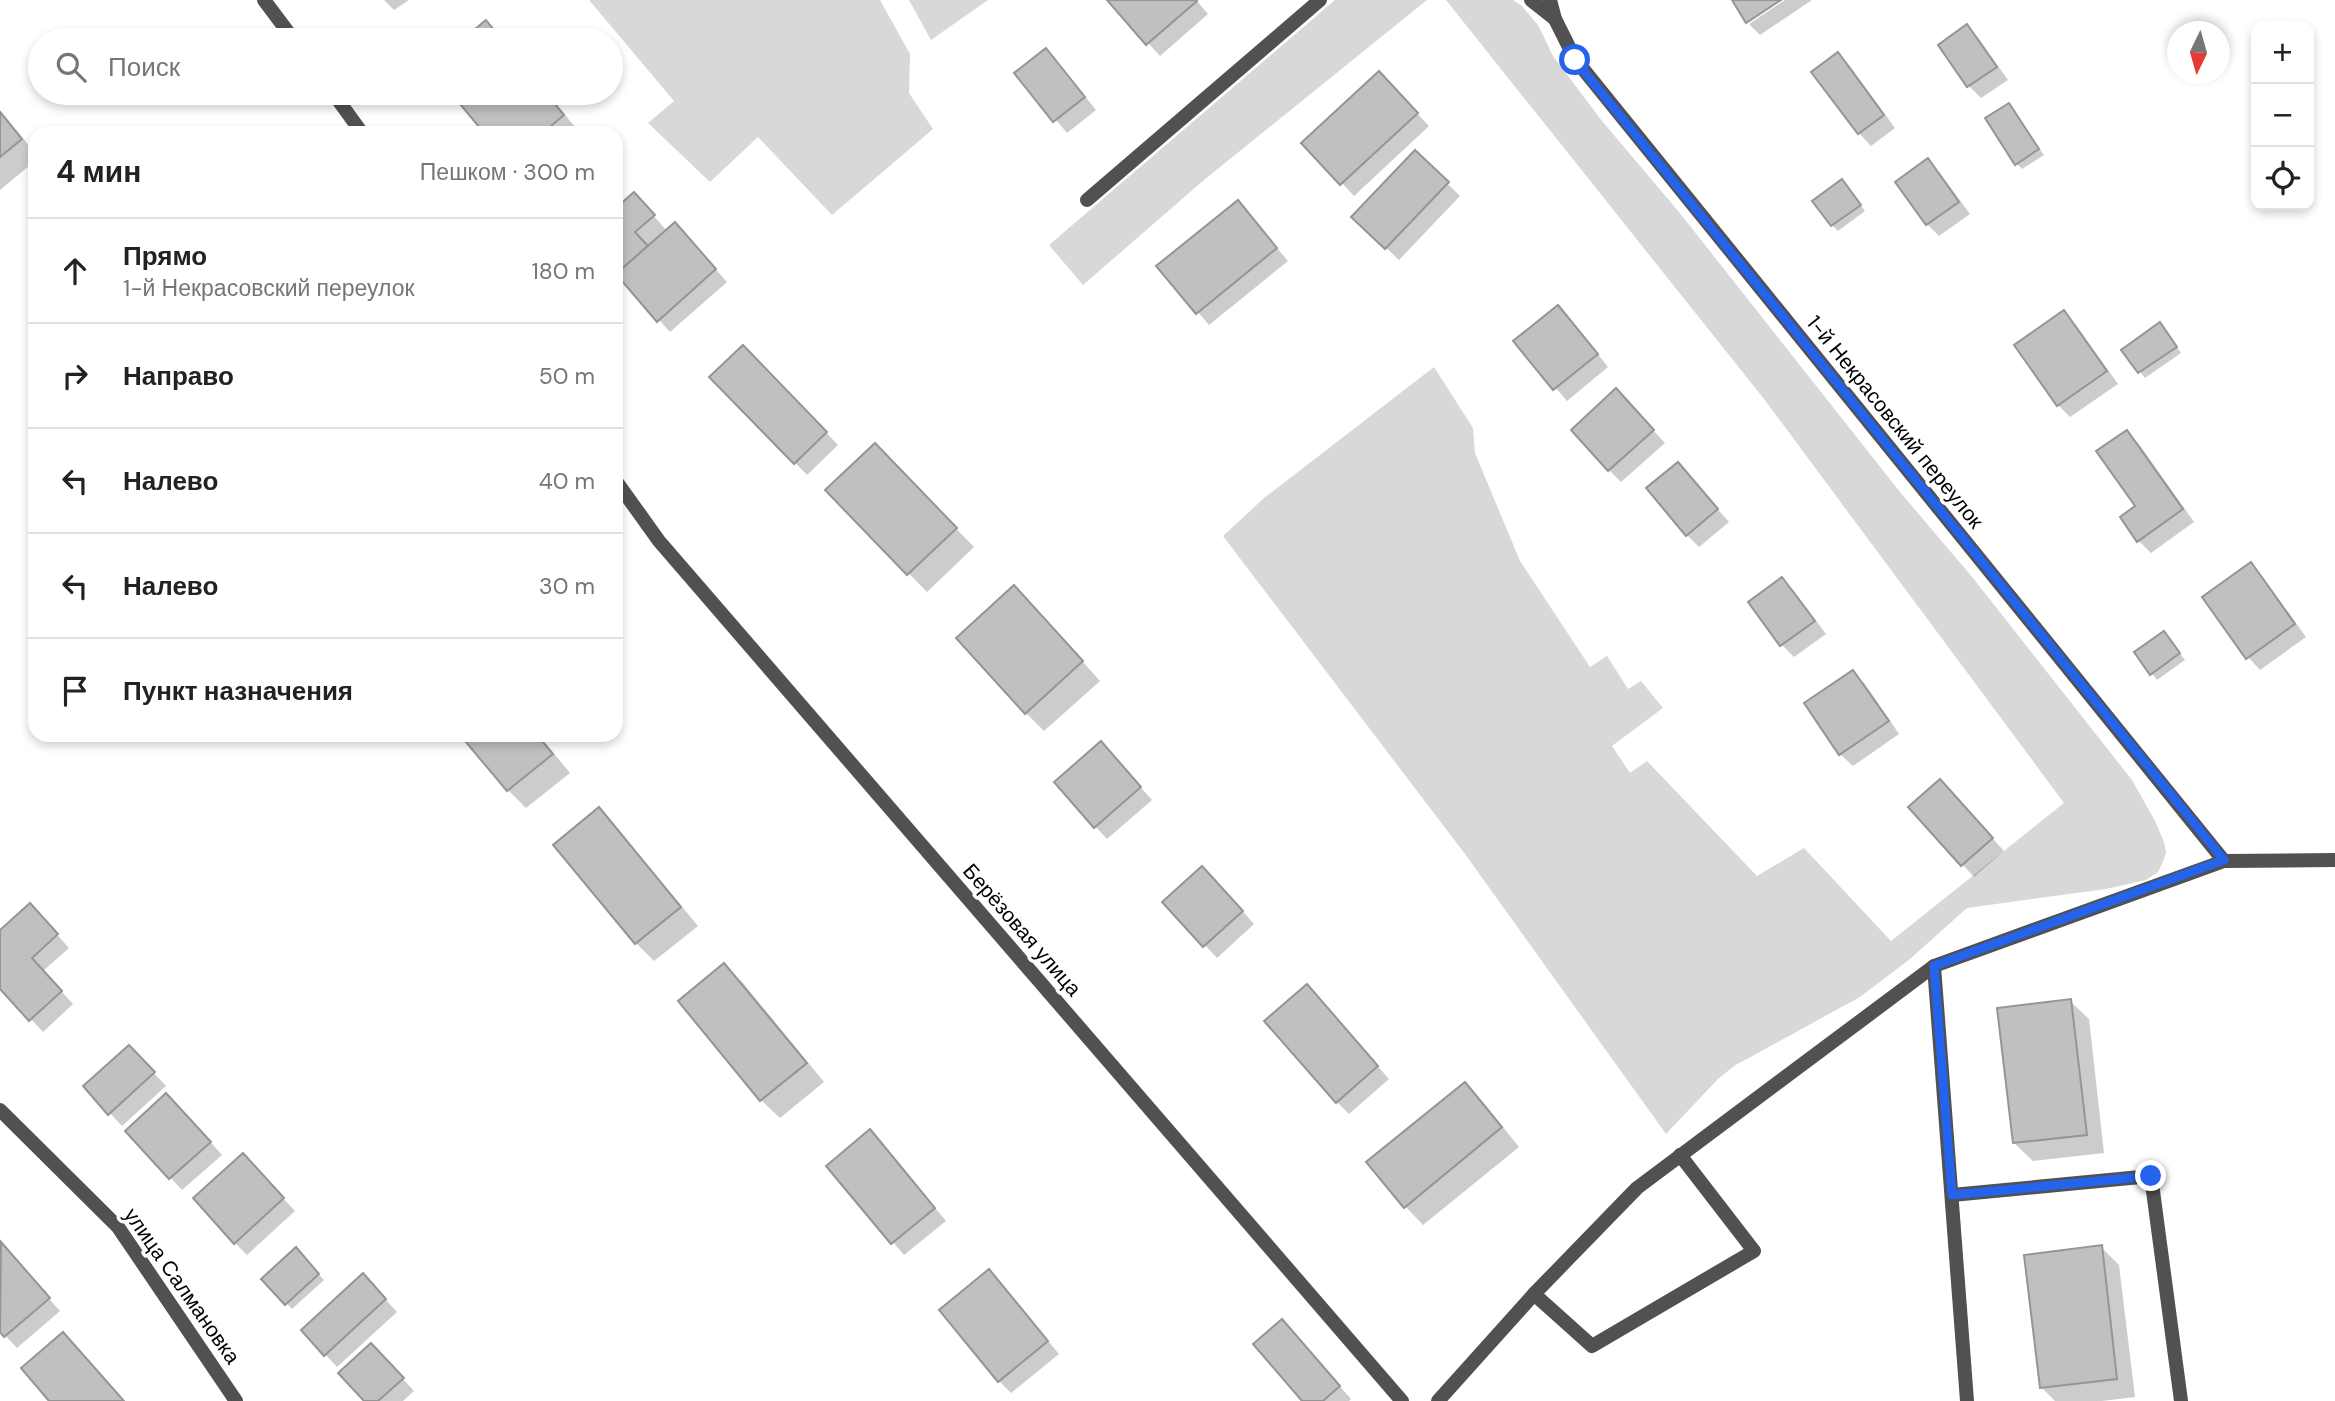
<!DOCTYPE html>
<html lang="ru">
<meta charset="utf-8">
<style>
:root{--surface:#fff;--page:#f2f2f2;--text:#222;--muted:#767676;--line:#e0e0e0}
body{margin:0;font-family:"DM Sans",sans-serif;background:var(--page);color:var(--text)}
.controls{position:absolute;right:21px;top:21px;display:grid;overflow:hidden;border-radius:14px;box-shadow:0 4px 10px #0003}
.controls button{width:63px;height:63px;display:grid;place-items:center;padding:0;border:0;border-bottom:2px solid var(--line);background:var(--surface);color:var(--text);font:35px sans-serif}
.compass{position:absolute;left:2167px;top:21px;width:63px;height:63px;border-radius:50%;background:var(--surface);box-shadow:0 4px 10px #0003;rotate:185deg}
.stop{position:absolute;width:21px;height:21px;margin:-16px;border:5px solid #2563eb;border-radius:50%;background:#fff}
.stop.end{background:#2563eb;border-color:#fff;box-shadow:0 2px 7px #0008}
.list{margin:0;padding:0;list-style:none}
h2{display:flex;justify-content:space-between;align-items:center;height:91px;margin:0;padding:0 28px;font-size:30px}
h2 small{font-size:23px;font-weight:400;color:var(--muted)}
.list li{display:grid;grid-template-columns:46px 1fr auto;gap:21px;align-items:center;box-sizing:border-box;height:105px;padding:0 28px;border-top:2px solid var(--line)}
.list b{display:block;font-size:26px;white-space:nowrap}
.list p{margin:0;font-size:23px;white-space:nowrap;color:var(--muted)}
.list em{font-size:23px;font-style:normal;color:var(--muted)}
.icon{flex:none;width:38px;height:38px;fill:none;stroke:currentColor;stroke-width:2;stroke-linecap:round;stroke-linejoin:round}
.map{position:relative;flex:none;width:2335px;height:1401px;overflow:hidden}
.search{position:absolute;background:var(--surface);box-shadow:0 4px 10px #0003;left:28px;top:28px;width:595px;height:77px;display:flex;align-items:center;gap:18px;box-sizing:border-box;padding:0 24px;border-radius:38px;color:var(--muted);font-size:26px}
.panel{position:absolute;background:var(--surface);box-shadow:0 4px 10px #0003;left:28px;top:126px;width:595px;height:616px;border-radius:21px}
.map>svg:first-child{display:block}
.green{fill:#d8d8d8}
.shadow{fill:#0003}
.building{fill:#c0c0c0;stroke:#959595;stroke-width:2}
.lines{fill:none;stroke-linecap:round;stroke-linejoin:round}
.service{stroke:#515151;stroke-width:14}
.minor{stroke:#515151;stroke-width:14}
.tertiary{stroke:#515151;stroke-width:14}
.route{stroke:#2563eb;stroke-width:9}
.labels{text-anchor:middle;stroke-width:7;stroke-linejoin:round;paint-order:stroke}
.street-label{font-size:21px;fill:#000;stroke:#fff}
</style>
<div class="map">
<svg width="2335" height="1401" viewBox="0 0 2335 1401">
<rect width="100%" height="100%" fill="#fff"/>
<!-- green -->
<g class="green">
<polygon points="589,0 880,0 910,54 909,93 933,129 832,215 758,137 710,182 648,123 674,101"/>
<polygon points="909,0 988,0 931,40"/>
<polygon points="1335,0 1427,0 1204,180 1083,285 1049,245"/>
<polygon points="1446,0 1513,0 1522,6 1538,25 1553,56 1602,121 1679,212 1900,492 1973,578 2132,780 2155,821 2164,842 2166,853 2162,864 2158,872 2146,880 2106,889 1967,908 1910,959 1860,997 1734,1066 1718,1079 1666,1134 1465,854 1223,536 1264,498 1434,367 1473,428 1475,453 1520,561 1590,667 1607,656 1628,689 1641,681 1663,708 1612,746 1630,773 1647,761 1757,876 1804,848 1891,941 2064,803 1764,399"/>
</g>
<!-- shadow -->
<g class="shadow">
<polygon points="384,0 409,0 394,10"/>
<polygon points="1109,0 1196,0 1208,14 1160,56"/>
<polygon points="1785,0 1812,0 1760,35 1749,24"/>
<polygon points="1967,27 1979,39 2008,80 1981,98 1969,86 1940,45"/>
<polygon points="1838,54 1850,66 1895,128 1871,146 1859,133 1814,72"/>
<polygon points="1058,63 1096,110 1067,133 1017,73"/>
<polygon points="1391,86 1429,126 1354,196 1342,183"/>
<polygon points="453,93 547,93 580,133 487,133"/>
<polygon points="2009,105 2044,155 2022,169 2017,164"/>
<polygon points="0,110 35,153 35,161 0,190"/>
<polygon points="1415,152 1460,196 1399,260 1354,217"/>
<polygon points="1928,161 1940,173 1970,214 1939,236 1927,224"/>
<polygon points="1847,187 1865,211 1838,231 1832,225"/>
<polygon points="1238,202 1288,261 1209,325 1159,266"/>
<polygon points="646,207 667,231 687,236 727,282 670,332 616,272 616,210"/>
<polygon points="2063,312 2076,325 2118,384 2070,417 2058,405"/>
<polygon points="1570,319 1608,367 1567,401 1516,341"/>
<polygon points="2165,330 2181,353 2145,378 2123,350"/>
<polygon points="743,347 838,445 807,475 712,377"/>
<polygon points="1628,403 1665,443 1621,482 1609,470"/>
<polygon points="2127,432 2139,444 2194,522 2151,553 2139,541 2138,507"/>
<polygon points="875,445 974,547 927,592 827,490"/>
<polygon points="1678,464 1729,522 1699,547 1687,535"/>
<polygon points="2251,565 2263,577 2306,637 2260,670 2248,657"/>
<polygon points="1782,579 1794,591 1826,634 1794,657 1782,645"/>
<polygon points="1033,606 1100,681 1044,731 1026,713"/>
<polygon points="2169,639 2185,660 2157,680 2136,652"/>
<polygon points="1853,672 1865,684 1899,734 1853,766 1840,754"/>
<polygon points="463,735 539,735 570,773 526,808 508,790"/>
<polygon points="1113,756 1152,800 1107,839 1095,826"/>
<polygon points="1952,793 2004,851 1974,877 1911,808"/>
<polygon points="598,810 617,828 698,926 654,961 636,943"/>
<polygon points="1215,880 1254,924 1217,958 1165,902"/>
<polygon points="42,918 69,948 43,971 73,1004 43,1032 0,986 0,933"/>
<polygon points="724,965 743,983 824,1082 780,1118 761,1100"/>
<polygon points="1319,999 1389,1079 1349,1114 1337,1102"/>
<polygon points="2070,1001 2089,1019 2104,1153 2033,1161 2014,1143"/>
<polygon points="141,1059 166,1086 122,1126 85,1086"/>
<polygon points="1465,1084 1483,1102 1519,1147 1423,1225 1405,1206"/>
<polygon points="179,1107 222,1155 182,1190 127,1131"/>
<polygon points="870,1131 946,1221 904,1255 828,1166"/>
<polygon points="255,1168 295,1211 247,1255 235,1243"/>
<polygon points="1,1245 60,1311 17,1348 0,1330"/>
<polygon points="2101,1247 2119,1265 2135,1397 2102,1401 2055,1401 2041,1387"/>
<polygon points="296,1250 324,1280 292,1309 264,1279"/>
<polygon points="989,1271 1059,1354 1011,1393 999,1381"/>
<polygon points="375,1288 397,1312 337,1367 325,1354"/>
<polygon points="1294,1334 1351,1399 1349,1401 1304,1401"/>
<polygon points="383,1357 414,1391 403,1401 366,1401"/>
</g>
<!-- building -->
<g class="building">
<polygon points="1107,0 1197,0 1197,1 1146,45"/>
<polygon points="1732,0 1781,0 1746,23"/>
<polygon points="486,20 502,40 462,40"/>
<polygon points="1967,24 1997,67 1967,87 1938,45"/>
<polygon points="1046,48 1085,97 1053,122 1014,73"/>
<polygon points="1838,52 1884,115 1858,134 1811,72"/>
<polygon points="1379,71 1418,113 1340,185 1301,143"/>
<polygon points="451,93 546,93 564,115 543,133 484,133"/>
<polygon points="2009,103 2039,149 2015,165 1985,118"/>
<polygon points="0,112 22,139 0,157"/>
<polygon points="1415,150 1449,182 1385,249 1351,217"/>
<polygon points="1928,158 1959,202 1926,225 1895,182"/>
<polygon points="1842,179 1861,205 1831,226 1812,201"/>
<polygon points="634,192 655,215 635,232 648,246 616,274 616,208"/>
<polygon points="1238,200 1277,248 1196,314 1156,266"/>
<polygon points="675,222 716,269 657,322 616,274"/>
<polygon points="1558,305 1598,354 1553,390 1513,341"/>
<polygon points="2064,310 2107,371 2057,406 2014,345"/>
<polygon points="2160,322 2177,347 2138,373 2121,350"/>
<polygon points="743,345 827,432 794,464 709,377"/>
<polygon points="1616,388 1654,430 1608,471 1571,430"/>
<polygon points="2127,430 2183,509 2137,542 2120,517 2135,506 2096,451"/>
<polygon points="875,443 957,528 907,575 825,490"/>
<polygon points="1678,462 1718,509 1686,536 1646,488"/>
<polygon points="2251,562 2295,624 2246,659 2202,597"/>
<polygon points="1782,577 1815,621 1780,646 1748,602"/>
<polygon points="1014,585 1083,661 1025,714 956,638"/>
<polygon points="2164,631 2180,653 2150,675 2134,652"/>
<polygon points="1853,670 1889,721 1839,755 1804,703"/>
<polygon points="460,735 537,735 553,754 507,791"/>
<polygon points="1101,741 1141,787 1094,828 1054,782"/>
<polygon points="1940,779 1993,838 1961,866 1908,807"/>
<polygon points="599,807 681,907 635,944 553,845"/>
<polygon points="1202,866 1243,911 1203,947 1162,902"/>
<polygon points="30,903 58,934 32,958 62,991 29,1021 0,989 0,930"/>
<polygon points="724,963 807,1063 760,1101 678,1001"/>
<polygon points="1307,984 1378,1066 1336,1103 1264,1021"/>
<polygon points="2071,999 2087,1135 2013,1143 1997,1008"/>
<polygon points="129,1045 155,1072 108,1115 83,1086"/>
<polygon points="1465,1082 1502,1127 1404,1208 1366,1162"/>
<polygon points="166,1093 211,1142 169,1179 125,1131"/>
<polygon points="870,1129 935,1208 891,1244 826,1166"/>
<polygon points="243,1153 284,1198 234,1244 193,1198"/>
<polygon points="1,1242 50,1298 4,1337 0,1332"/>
<polygon points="2102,1245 2117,1379 2040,1388 2024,1255"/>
<polygon points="296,1247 319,1274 285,1305 261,1279"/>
<polygon points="989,1269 1048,1341 998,1382 939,1310"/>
<polygon points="363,1273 386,1299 324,1356 301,1330"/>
<polygon points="1282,1319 1340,1386 1323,1401 1302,1401 1253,1344"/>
<polygon points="63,1332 124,1401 49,1401 21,1368"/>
<polygon points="371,1343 404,1378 378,1401 364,1401 338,1373"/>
</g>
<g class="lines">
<!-- service -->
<g class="service">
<polyline points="1531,0 1555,19"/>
<polyline points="1934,966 1967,1401"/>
<polyline points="1952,1195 2151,1176 2181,1401"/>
<polyline points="1534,1294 1592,1346 1754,1251 1680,1155"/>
</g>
<!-- minor -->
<g class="minor">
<polyline points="264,0 294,40"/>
<polyline points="1550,0 1555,19 1575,59 2224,861"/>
<polyline points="333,93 362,133"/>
<polyline points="1087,200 1320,0"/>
<polyline points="616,481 659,541 1402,1401"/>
<polyline points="1438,1401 1534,1294 1637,1188 1934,966 2224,861 2335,860"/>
</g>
<!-- tertiary -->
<polyline class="tertiary" points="0,1110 118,1227 236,1401"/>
</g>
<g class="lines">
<!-- route -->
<polyline class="route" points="1575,60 2224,860 1934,966 1952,1195 2151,1176"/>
</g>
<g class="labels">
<!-- street labels -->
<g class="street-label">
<text transform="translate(1895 422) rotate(51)" y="7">1-й Некрасовский переулок</text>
<text transform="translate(1022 930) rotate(49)" y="7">Берёзовая улица</text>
<text transform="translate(182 1286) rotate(55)" y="7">улица Салмановка</text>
</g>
</g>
</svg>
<div class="controls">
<button>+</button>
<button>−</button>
<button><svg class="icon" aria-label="locate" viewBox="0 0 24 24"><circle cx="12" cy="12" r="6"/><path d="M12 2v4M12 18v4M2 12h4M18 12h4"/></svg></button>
</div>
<svg class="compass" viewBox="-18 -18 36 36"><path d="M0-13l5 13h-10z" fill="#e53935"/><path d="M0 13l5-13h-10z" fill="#767676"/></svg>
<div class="stop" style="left:1575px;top:60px"></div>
<div class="stop end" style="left:2151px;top:1176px"></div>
<div class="search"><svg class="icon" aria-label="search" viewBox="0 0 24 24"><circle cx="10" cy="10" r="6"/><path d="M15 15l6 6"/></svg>Поиск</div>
<section class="panel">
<h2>4 мин<small>Пешком · 300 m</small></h2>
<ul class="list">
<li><svg class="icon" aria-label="ahead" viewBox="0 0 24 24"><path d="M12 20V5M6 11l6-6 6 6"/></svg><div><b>Прямо</b><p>1-й Некрасовский переулок</p></div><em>180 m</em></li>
<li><svg class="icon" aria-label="right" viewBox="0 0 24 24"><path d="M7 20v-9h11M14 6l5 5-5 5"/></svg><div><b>Направо</b></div><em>50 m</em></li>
<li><svg class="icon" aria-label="left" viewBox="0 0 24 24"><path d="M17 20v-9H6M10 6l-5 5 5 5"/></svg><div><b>Налево</b></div><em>40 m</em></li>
<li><svg class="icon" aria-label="left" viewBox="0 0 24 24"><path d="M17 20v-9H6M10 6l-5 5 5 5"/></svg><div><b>Налево</b></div><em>30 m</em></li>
<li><svg class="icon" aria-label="arrive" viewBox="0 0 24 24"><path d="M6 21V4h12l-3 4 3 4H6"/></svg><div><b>Пункт назначения</b></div></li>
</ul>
</section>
</div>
